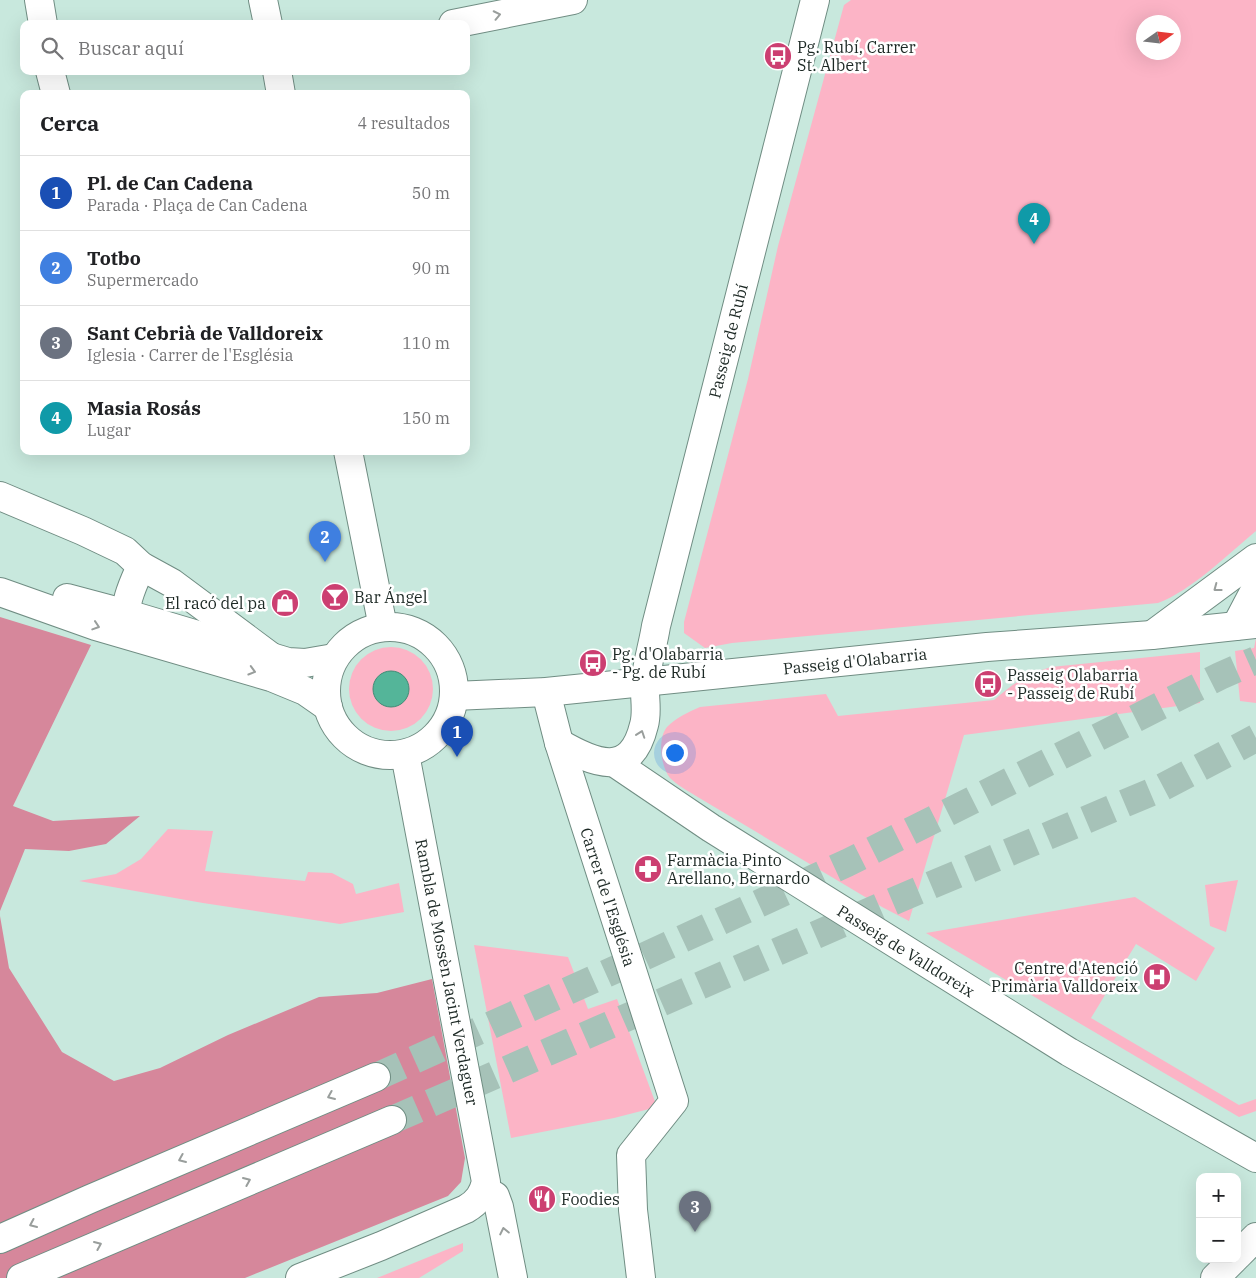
<!DOCTYPE html>
<html lang="es">
<meta charset="utf-8">
<style>
:root{--surface:#fff;--page:#f6f6f6;--text:#202124;--muted:#757577;--line:#e0e0e0;--accent:#1a73e8}
body{margin:0;font-family:"IBM Plex Serif",serif;background:var(--page);color:var(--text)}
.controls{position:absolute;right:15px;bottom:15px;display:grid;overflow:hidden;border-radius:10px;box-shadow:0 5px 20px #0002}
.controls button{width:45px;height:45px;display:grid;place-items:center;padding:0;border:0;border-bottom:1px solid var(--line);background:var(--surface);color:var(--text);font:25px sans-serif}
.compass{position:absolute;left:1136px;top:15px;width:45px;height:45px;border-radius:50%;background:var(--surface);box-shadow:0 5px 20px #0002;rotate:76deg}
.you{position:absolute;left:674px;top:752px;width:18px;height:18px;margin:-12px;border:4px solid #fff;border-radius:50%;background:#1a73e8;box-shadow:0 0 0 8px #1a73e833}
.badge{display:grid;place-items:center;width:32px;height:32px;border-radius:50%;background:var(--accent);color:#fff;font-size:16px;font-weight:700}
.pin{position:absolute;translate:-50% -41px;filter:drop-shadow(0 1px 2px #0008)}
.pin::after{content:'';position:absolute;top:26px;width:18px;height:15px;background:inherit;clip-path:polygon(0 0,100% 0,50% 100%)}
.list{margin:0;padding:0;list-style:none}
h2{display:flex;justify-content:space-between;align-items:center;height:65px;margin:0;padding:0 20px;font-size:21px}
h2 small{font-size:16px;font-weight:400;color:var(--muted)}
.list li{display:grid;grid-template-columns:32px 1fr auto;gap:15px;align-items:center;box-sizing:border-box;height:75px;padding:0 20px;border-top:1px solid var(--line)}
.list b{display:block;font-size:19px;white-space:nowrap}
.list p{margin:0;font-size:16px;white-space:nowrap;color:var(--muted)}
.list em{font-size:16px;font-style:normal;color:var(--muted)}
.icon{flex:none;width:28px;height:28px;fill:none;stroke:currentColor;stroke-width:2;stroke-linecap:round;stroke-linejoin:round}
.map{position:relative;flex:none;width:1256px;height:1278px;overflow:hidden}
.search{position:absolute;background:var(--surface);box-shadow:0 5px 20px #0002;left:20px;top:20px;width:450px;height:55px;display:flex;align-items:center;gap:12px;box-sizing:border-box;padding:0 18px;border-radius:10px;color:var(--muted);font-size:19px}
.panel{position:absolute;background:var(--surface);box-shadow:0 5px 20px #0002;left:20px;top:90px;width:450px;height:365px;border-radius:10px}
.map>svg:first-child{display:block}
.green{fill:#fcb4c6;fill-rule:evenodd}
.forest{fill:#d6879b}
.water{fill:#54b599;stroke:#438b76}
.lines{fill:none;stroke-linecap:round;stroke-linejoin:round}
.highway-tunnel{stroke:#a6c2b8;stroke-width:28;stroke-dasharray:28 14;stroke-linecap:butt}
.minor-casing{stroke:#708d83;stroke-width:30}
.major-casing{stroke:#708d83;stroke-width:30}
.highway-casing{stroke:#708d83;stroke-width:30}
.minor{stroke:#fff;stroke-width:28}
.major{stroke:#fff;stroke-width:28}
.highway{stroke:#fff;stroke-width:28}
.oneway{stroke:#999e9c}
.labels{text-anchor:middle;stroke-width:5;stroke-linejoin:round;paint-order:stroke}
.poi-label{font-size:16px;fill:#1c2824;stroke:#fff;text-anchor:start}
.street-label{font-size:16px;fill:#1c2824;stroke:#fff}
</style>
<div class="map">
<svg width="1256" height="1278" viewBox="0 0 1256 1278">
<rect width="100%" height="100%" fill="#c8e8dd"/>
<!-- green -->
<g class="green">
<path d="M 851,0 L 1256,0 L 1256,531 C 1228,554 1191,591 1158,603 L 732,643 L 705,648 L 684,633 L 684,622 L 748,379 L 778,246 L 844,5 ZM 1144,22 L 1174,22 L 1174,52 L 1144,52 Z"/>
<polygon points="1256,638 1256,703 1240,701 1235,651 1254,648"/>
<circle cx="391" cy="689" r="42"/>
<path d="M 1200,652 L 1200,703 L 964,735 L 909,921 L 882,907 L 696,796 C 688,791 677,785 670,778 C 661,767 657,739 667,727 C 676,718 688,712 700,707 L 826,694 L 838,716 L 994,700 C 1014,683 1025,675 1051,667 Z"/>
<polygon points="168,829 213,831 205,871 305,881 308,872 332,873 353,884 356,894 399,883 404,912 340,924 203,903 79,881 116,874 141,859"/>
<polygon points="1238,880 1226,932 1210,926 1205,885"/>
<polygon points="1135,897 1215,948 1196,981 1136,944 1091,1018 1239,1105 1256,1099 1256,1111 1239,1117 926,933"/>
<polygon points="474,945 568,957 588,1009 617,999 657,1107 614,1118 511,1138"/>
<polygon points="463,1243 463,1251 419,1278 377,1278"/>
</g>
<!-- forest -->
<g class="forest">
<polygon points="0,617 91,645 13,806 53,821 140,816 106,844 69,851 25,849 0,911"/>
<polygon points="0,916 9,968 62,1052 114,1081 160,1068 228,1035 319,997 377,993 432,979 465,1158 461,1182 448,1196 245,1278 0,1278"/>
</g>
<!-- water -->
<circle class="water" cx="391" cy="689" r="18"/>
<g class="lines">
<!-- highway-tunnel -->
<g class="highway-tunnel">
<polyline points="376,1077 643,957 847,863 1220,676 1256,660"/>
<polyline points="392,1120 889,903 1161,788 1256,738"/>
</g>
<defs>
<g id="minor">
<polyline points="39,0 43,24"/>
<polyline points="263,0 268,24"/>
<polyline points="453,24 573,0"/>
<polyline points="50,71 56,94"/>
<polyline points="277,71 281,94"/>
<polyline points="348,451 383,627"/>
<polyline points="0,496 83,531 125,551 141,566 172,583 270,656"/>
<path d="M 141,566 C 136,578 121,607 129,620 C 132,624 138,627 143,629"/>
<polyline points="1236,626 1256,588"/>
<polyline points="1152,635 1256,558"/>
<polyline points="546,692 559,743 674,1101 631,1155 633,1210 641,1278"/>
<path d="M 559,743 C 595,764 631,779 644,725 C 648,711 644,697 645,683 C 647,664 653,645 656,626 L 815,0"/>
<polyline points="615,763 711,828 1069,1052 1256,1158"/>
<polyline points="484,1190 495,1196 499,1207 513,1278"/>
<polyline points="1237,1256 1256,1237"/>
<path d="M 300,1278 L 381,1246 L 466,1209 C 478,1202 483,1194 486,1182 L 405,754"/>
<polyline points="1215,1278 1234,1259"/>
</g>
<g id="major">
<polyline points="0,592 96,626 271,677 305,691 328,707"/>
<polyline points="67,598 127,614 288,662 305,663 334,658"/>
<circle cx="390" cy="691" r="64"/>
<polyline points="454,696 546,692 987,647 1152,635 1256,624"/>
</g>
<g id="highway">
<polyline points="0,1239 90,1199 376,1077"/>
<polyline points="21,1278 392,1120"/>
</g>
</defs>
<!-- minor casing -->
<use href="#minor" class="minor-casing"/>
<!-- major casing -->
<use href="#major" class="major-casing"/>
<!-- highway casing -->
<use href="#highway" class="highway-casing"/>
<!-- minor -->
<use href="#minor" class="minor"/>
<!-- major -->
<use href="#major" class="major"/>
<!-- highway -->
<use href="#highway" class="highway"/>
</g>
<!-- one-way arrows -->
<defs><path id="oneway-chevron" d="M-2-3.5L2.5 0L-2 3.5" fill="none" stroke-width="1.6" stroke-linecap="round" stroke-linejoin="round" transform="scale(1.25)"/></defs>
<g class="oneway">
<use href="#oneway-chevron" transform="translate(497 15) rotate(-12)"/>
<use href="#oneway-chevron" transform="translate(1217 588) rotate(143)"/>
<use href="#oneway-chevron" transform="translate(96 626) rotate(18)"/>
<use href="#oneway-chevron" transform="translate(252 671) rotate(16)"/>
<use href="#oneway-chevron" transform="translate(641 734) rotate(-71)"/>
<use href="#oneway-chevron" transform="translate(331 1096) rotate(157)"/>
<use href="#oneway-chevron" transform="translate(182 1159) rotate(157)"/>
<use href="#oneway-chevron" transform="translate(247 1181) rotate(-23)"/>
<use href="#oneway-chevron" transform="translate(33 1224) rotate(156)"/>
<use href="#oneway-chevron" transform="translate(504 1231) rotate(-102)"/>
<use href="#oneway-chevron" transform="translate(98 1245) rotate(-23)"/>
</g>
<!-- icons -->
<defs>
<symbol id="bus-disc" viewBox="-11 -11 22 22"><circle r="9.5" fill="#cc3f71" stroke="#fff"/><path d="M-5-6H5V4H4V6H2V4H-2V6H-4V4H-5ZM-3.5-4V0h7V-4ZM-3.5 1.2v1.5H-2V1.2ZM2 1.2v1.5H3.5V1.2Z" fill="#fff"/></symbol>
<symbol id="bar-disc" viewBox="-11 -11 22 22"><circle r="9.5" fill="#cc3f71" stroke="#fff"/><path d="M-6-5H6L.8 .8V4.5H3.5V6h-7V4.5H-.8V.8Z" fill="#fff"/></symbol>
<symbol id="shop-disc" viewBox="-11 -11 22 22"><circle r="9.5" fill="#cc3f71" stroke="#fff"/><path d="M-5-2.5h2.3a2.7 3.5 0 0 1 5.4 0H5L5.5 6h-11ZM-1.5-2.5h3a1.5 2.3 0 0 0-3 0Z" fill="#fff"/></symbol>
<symbol id="pharmacy-disc" viewBox="-11 -11 22 22"><circle r="9.5" fill="#cc3f71" stroke="#fff"/><path d="M-2-6h4v4h4v4h-4v4h-4v-4h-4v-4h4Z" fill="#fff"/></symbol>
<symbol id="hospital-disc" viewBox="-11 -11 22 22"><circle r="9.5" fill="#cc3f71" stroke="#fff"/><path d="M-5-5h3v3.5h4V-5h3V5h-3V1.5h-4V5h-3Z" fill="#fff"/></symbol>
<symbol id="restaurant-disc" viewBox="-11 -11 22 22"><circle r="9.5" fill="#cc3f71" stroke="#fff"/><path d="M-5-6h1v4h1v-4h1v4h1v-4h1v5L-1.5 .5V6h-2V.5L-5-1ZM5-6V6H3V1.5H1.5Q1.5-4 5-6Z" fill="#fff"/></symbol>
</defs>
<g fill-rule="evenodd">
<use href="#bus-disc" x="762" y="40" width="32" height="32"/>
<use href="#bar-disc" x="319" y="581" width="32" height="32"/>
<use href="#shop-disc" x="269" y="587" width="32" height="32"/>
<use href="#bus-disc" x="577" y="647" width="32" height="32"/>
<use href="#bus-disc" x="972" y="668" width="32" height="32"/>
<use href="#pharmacy-disc" x="632" y="853" width="32" height="32"/>
<use href="#hospital-disc" x="1141" y="961" width="32" height="32"/>
<use href="#restaurant-disc" x="526" y="1183" width="32" height="32"/>
</g>
<g class="labels">
<!-- poi labels -->
<g class="poi-label">
<text x="797" y="53">Pg. Rubí, Carrer<tspan x="797" dy="18">St. Albert</tspan></text>
<text x="354" y="603">Bar Ángel</text>
<text x="266" y="609" text-anchor="end">El racó del pa</text>
<text x="612" y="660">Pg. d'Olabarria<tspan x="612" dy="18">- Pg. de Rubí</tspan></text>
<text x="1007" y="681">Passeig Olabarria<tspan x="1007" dy="18">- Passeig de Rubí</tspan></text>
<text x="667" y="866">Farmàcia Pinto<tspan x="667" dy="18">Arellano, Bernardo</tspan></text>
<text x="1138" y="974" text-anchor="end">Centre d'Atenció<tspan x="1138" dy="18">Primària Valldoreix</tspan></text>
<text x="561" y="1205">Foodies</text>
</g>
<!-- street labels -->
<g class="street-label">
<text transform="translate(728 341) rotate(-76)" y="6">Passeig de Rubí</text>
<text transform="translate(855 661) rotate(-6)" y="6">Passeig d'Olabarria</text>
<text transform="translate(608 897) rotate(72)" y="6">Carrer de l'Església</text>
<text transform="translate(906 951) rotate(32)" y="6">Passeig de Valldoreix</text>
<text transform="translate(447 972) rotate(79)" y="6">Rambla de Mossèn Jacint Verdaguer</text>
</g>
</g>
</svg>
<div class="controls">
<button>+</button>
<button>−</button>
</div>
<svg class="compass" viewBox="-18 -18 36 36"><path d="M0-13l5 13h-10z" fill="#e53935"/><path d="M0 13l5-13h-10z" fill="#757577"/></svg>
<div class="you"></div>
<div class="pin badge" style="left:457px;top:757px;background:#1a4fb4">1</div>
<div class="pin badge" style="left:325px;top:562px;background:#3f7fe0">2</div>
<div class="pin badge" style="left:695px;top:1232px;background:#6b7280">3</div>
<div class="pin badge" style="left:1034px;top:244px;background:#0f9aa8">4</div>
<div class="search"><svg class="icon" aria-label="search" viewBox="0 0 24 24"><circle cx="10" cy="10" r="6"/><path d="M15 15l6 6"/></svg>Buscar aquí</div>
<section class="panel">
<h2>Cerca<small>4 resultados</small></h2>
<ul class="list">
<li><span class="badge" style="background:#1a4fb4">1</span><div><b>Pl. de Can Cadena</b><p>Parada · Plaça de Can Cadena</p></div><em>50 m</em></li>
<li><span class="badge" style="background:#3f7fe0">2</span><div><b>Totbo</b><p>Supermercado</p></div><em>90 m</em></li>
<li><span class="badge" style="background:#6b7280">3</span><div><b>Sant Cebrià de Valldoreix</b><p>Iglesia · Carrer de l'Església</p></div><em>110 m</em></li>
<li><span class="badge" style="background:#0f9aa8">4</span><div><b>Masia Rosás</b><p>Lugar</p></div><em>150 m</em></li>
</ul>
</section>
</div>
